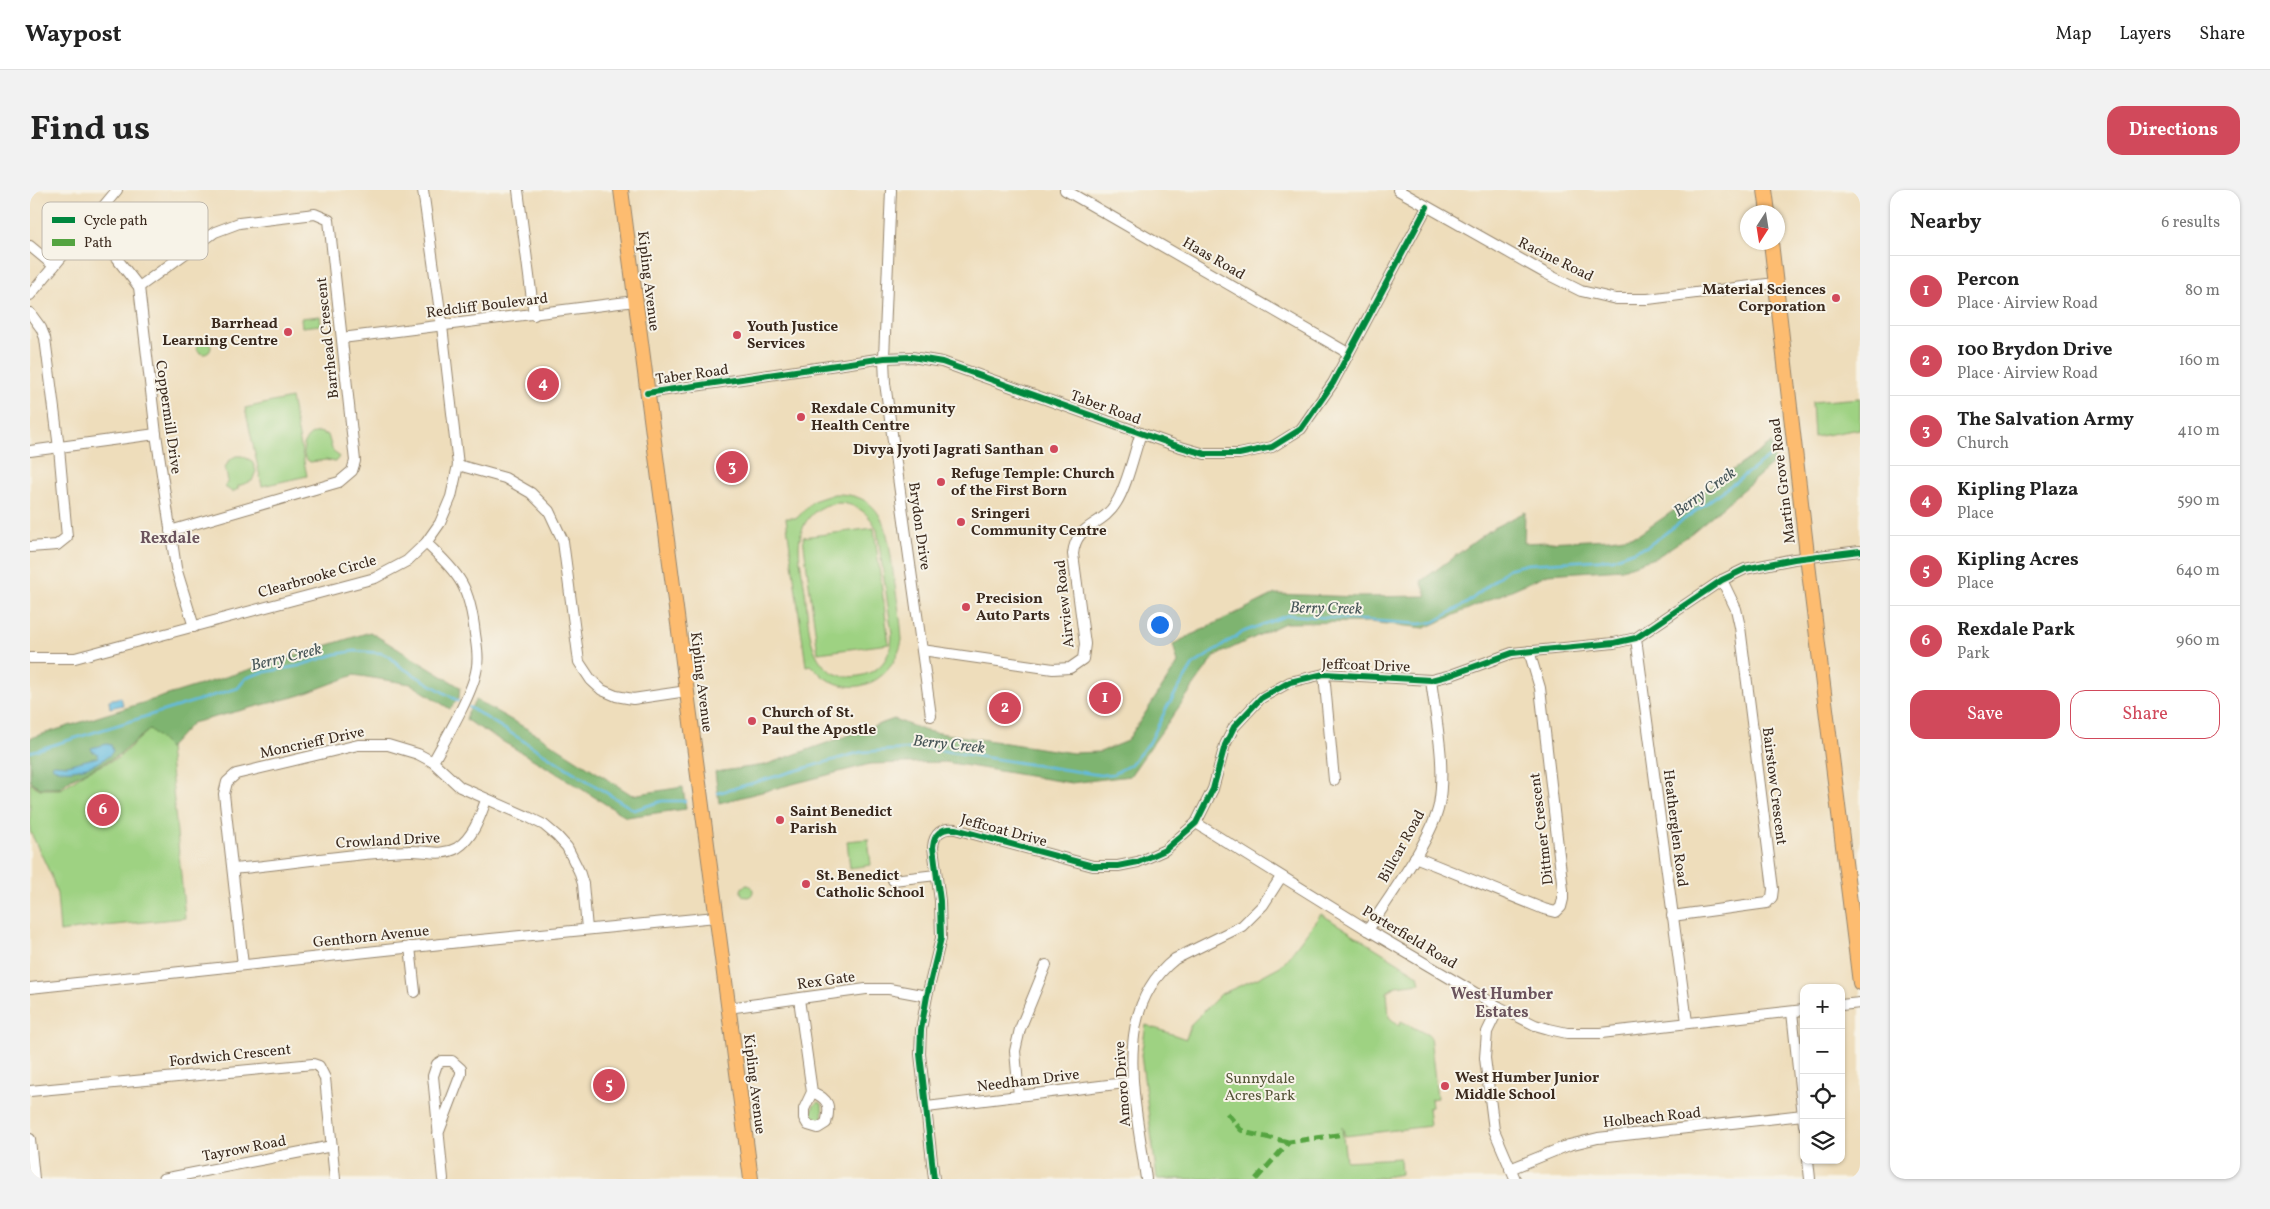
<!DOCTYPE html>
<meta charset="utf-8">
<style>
:root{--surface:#fff;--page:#f2f2f2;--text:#222;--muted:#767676;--line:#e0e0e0;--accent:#d1495b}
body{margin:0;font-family:Vollkorn,serif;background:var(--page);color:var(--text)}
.controls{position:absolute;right:15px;bottom:15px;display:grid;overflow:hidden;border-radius:10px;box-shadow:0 1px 4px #0004}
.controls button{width:45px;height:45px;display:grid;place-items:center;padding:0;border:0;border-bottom:1px solid var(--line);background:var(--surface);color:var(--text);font:25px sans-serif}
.compass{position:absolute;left:1710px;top:15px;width:45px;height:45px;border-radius:50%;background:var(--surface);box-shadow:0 1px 4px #0004;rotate:192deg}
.you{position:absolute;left:1129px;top:434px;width:18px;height:18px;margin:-12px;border:4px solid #fff;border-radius:50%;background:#1a73e8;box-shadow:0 0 0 8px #1a73e833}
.badge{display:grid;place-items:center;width:32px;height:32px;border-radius:50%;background:var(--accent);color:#fff;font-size:16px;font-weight:700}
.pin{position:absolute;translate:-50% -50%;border:2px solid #fff;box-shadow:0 1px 5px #0006}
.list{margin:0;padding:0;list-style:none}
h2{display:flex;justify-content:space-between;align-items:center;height:65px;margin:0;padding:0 20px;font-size:21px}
h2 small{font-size:16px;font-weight:400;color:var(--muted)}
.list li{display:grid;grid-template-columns:32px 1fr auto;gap:15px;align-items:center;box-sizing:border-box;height:70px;padding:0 20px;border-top:1px solid var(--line)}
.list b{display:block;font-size:19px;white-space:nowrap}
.list p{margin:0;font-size:16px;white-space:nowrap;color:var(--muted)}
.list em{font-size:16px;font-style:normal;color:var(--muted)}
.actions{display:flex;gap:10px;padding:15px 20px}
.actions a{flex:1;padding:11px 0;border:1px solid var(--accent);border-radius:15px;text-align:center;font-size:18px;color:var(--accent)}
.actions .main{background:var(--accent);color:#fff}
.icon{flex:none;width:28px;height:28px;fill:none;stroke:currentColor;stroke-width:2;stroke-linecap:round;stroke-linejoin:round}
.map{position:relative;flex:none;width:1830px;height:989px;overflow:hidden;border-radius:15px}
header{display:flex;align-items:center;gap:30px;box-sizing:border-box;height:70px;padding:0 25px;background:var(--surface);border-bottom:1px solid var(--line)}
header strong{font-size:24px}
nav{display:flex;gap:28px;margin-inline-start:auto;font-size:18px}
.intro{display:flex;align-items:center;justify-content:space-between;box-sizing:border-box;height:120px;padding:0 30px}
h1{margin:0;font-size:35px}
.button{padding:12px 22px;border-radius:15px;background:var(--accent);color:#fff;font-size:18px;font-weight:700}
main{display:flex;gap:30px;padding:0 30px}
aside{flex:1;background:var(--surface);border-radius:15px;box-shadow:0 1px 4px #0004}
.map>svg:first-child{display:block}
.green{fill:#9ed282;stroke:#6c7e50;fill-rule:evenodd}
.forest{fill:#7eb470;stroke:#5c6f47}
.water{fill:#62bbe0;stroke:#4e727f}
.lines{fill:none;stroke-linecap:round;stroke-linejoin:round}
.stream{stroke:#62bbe0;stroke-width:2.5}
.minor-casing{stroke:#94846c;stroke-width:12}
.major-casing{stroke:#94846c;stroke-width:16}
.minor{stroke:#fff;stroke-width:10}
.major{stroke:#fdbc70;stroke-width:14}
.quiet{stroke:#54a441;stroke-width:5;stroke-dasharray:10 5;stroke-linecap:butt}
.cycleway-casing{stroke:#f7f3e8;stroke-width:9}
.cycleway{stroke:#00873e;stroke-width:6}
.poi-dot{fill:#d1495b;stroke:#f7f3e8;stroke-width:2}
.labels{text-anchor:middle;stroke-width:4;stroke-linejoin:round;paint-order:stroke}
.street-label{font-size:15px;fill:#3b2a1e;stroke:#f7f3e8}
.poi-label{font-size:15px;font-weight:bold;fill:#3b2a1e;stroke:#f7f3e8;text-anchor:start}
.park-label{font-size:15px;fill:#545437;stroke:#f7f3e8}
.water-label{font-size:16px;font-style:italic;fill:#475658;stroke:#f7f3e8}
.neighbourhood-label{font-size:16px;font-weight:bold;fill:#6a535c;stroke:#f7f3e8}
.key{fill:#f7f3e8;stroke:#bfb7ab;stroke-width:1}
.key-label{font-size:14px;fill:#3b2a1e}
</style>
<header>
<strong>Waypost</strong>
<nav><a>Map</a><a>Layers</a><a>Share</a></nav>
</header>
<div class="intro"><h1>Find us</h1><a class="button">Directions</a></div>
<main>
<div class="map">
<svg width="1830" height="989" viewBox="0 0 1830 989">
<rect width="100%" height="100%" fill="#f7f3e8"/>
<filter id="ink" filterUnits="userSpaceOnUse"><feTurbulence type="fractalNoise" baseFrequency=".02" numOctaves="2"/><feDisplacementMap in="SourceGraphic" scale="10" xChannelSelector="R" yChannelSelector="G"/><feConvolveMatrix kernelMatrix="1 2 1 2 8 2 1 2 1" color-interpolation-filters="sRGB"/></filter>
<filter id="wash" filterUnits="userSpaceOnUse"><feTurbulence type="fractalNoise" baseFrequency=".0096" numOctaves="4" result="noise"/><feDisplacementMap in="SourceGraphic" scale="20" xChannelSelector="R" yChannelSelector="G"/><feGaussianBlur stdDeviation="1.12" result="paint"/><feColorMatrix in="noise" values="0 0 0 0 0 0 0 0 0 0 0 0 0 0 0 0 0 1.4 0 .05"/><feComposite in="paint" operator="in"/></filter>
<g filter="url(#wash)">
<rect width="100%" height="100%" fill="#edb"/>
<!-- green -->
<g class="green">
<polygon points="290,126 291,135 272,137 271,128"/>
<circle cx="174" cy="157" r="7"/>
<polygon points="261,208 277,286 232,296 215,218"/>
<polygon points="1830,208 1830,239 1784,247 1782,212"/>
<path d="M 289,242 L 298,245 L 302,259 L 309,267 L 305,272 L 296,270 L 280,272 L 275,268 C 271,256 275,244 289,242 Z"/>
<polygon points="206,266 212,266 222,271 226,281 222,291 208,296 208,299 202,302 195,297 198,291 195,277 201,269"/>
<path d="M 804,304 C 858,303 858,347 864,389 C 867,409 871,429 872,450 C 866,482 836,507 803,492 C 794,489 788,482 781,475 L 776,476 L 756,328 L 767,328 L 783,311 ZM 809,313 C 827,314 840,324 847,340 L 862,444 C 862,458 857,472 845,480 C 835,486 823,488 812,486 C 776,477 779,430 775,401 C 773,383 765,359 772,341 C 777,324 792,314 809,313 Z"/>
<polygon points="844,338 859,454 788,463 773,347"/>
<polygon points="120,539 139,558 155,728 54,738 30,742 27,704 21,685 0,641 0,593 10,599 31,599 56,582 88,568"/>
<polygon points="838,649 841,675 820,678 817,651"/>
<circle cx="717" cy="701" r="6"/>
<polygon points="1291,724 1388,785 1390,793 1366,796 1357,802 1359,827 1369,836 1371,831 1400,846 1407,908 1401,909 1402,917 1398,918 1400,936 1315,946 1312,937 1316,971 1370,968 1371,984 1343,989 1127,989 1111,865 1116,835 1156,849 1161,834 1191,804 1228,788 1252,775"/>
<polygon points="788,912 792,914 793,932 785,936 779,928 784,915"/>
</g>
<!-- forest -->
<g class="forest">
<polygon points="1742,253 1744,273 1658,346 1627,367 1592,379 1518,384 1395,438 1339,432 1255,433 1185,466 1100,586 1041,593 915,572 840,574 689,613 685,582 735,575 864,529 896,541 1043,563 1070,562 1097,551 1148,473 1143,454 1245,404 1329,407 1397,406 1391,391 1463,338 1495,322 1494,353 1581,349 1608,345"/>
<polygon points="340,442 430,497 429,507 420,519 381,494 324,485 271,505 162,533 139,558 120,539 86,567 41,589 30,598 10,598 0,591 0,548"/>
<polygon points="446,510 508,545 602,605 653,597 656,619 596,627 523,581 436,530 438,522"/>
</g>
<!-- water -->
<g class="water">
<polygon points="91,507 93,515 80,518 79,510"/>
<path d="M 77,554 L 81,555 L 83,561 C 74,575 38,585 23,578 L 22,575 L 24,574 L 37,575 L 68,567 L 67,563 L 62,561 L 61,558 Z"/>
</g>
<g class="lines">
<!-- stream -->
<g class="stream">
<polyline points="439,517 604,620 632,611 655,611"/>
<polyline points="0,562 208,498 216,488 230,483 268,476 306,464 325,461 351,463 360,467 371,477 428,511"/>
<polyline points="688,603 831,562 895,558 1070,585 1083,584 1100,575 1120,552 1137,517 1163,475 1213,442 1258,425 1390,434 1404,432 1437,413 1478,379 1497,374 1582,369 1618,356 1750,259"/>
</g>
</g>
</g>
<g filter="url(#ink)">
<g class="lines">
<defs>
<g id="minor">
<polyline points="488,0 504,125"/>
<polyline points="861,0 854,168 855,193 901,526"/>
<polyline points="1035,0 1318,163"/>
<polyline points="1368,0 1515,83 1551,101 1586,109 1618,109 1745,93"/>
<polyline points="56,38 77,56 109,97 126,244 146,378 164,437"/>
<polyline points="0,56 24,76"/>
<polyline points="109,97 185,42 209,33 285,24 299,30 325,271 322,281 309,292 140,341"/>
<polyline points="0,105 87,0"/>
<polyline points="0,123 11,138 15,148 29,258 37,347 27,355 0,357"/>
<polyline points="312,148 605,111"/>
<polyline points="617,203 854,168 882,167 912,172 1144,255 1175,264 1209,264 1242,257 1271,239 1303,193 1397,17"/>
<polyline points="0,261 126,244"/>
<polyline points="428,275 475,288 501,303 519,321 533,351 549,472 561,490 572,500 586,506 603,509 657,501"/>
<path d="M 396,353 C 431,385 440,398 445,444 C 447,457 449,470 446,482 C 441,506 415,550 403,572"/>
<polyline points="1606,448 1657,832"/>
<path d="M 892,460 L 1023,479 L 1040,478 L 1053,469 L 1055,454 L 1043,364 C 1046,333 1072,337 1086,313 C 1097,296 1104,263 1111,243"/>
<polyline points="0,468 45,468 345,388 377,371 396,353 410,333 421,307 428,275 412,136 393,0"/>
<polyline points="1294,484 1304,590"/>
<polyline points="1166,633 1338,740 1469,817 1505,835 1519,839 1537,843 1571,843 1774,820"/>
<polyline points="1385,667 1514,719 1526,722 1531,717 1533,709 1533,700 1510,498 1499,461"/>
<path d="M 203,679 C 261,674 320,663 378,661 C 395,660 411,667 427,658 C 443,648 450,627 456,610"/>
<polyline points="863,690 906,685"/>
<polyline points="1642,726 1737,713 1742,707 1743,699 1710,437 1706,419 1692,390"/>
<path d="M 1338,740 C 1358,708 1402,650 1409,615 C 1416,574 1406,531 1401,490"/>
<polyline points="380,757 385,802"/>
<polyline points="213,775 194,604 197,592 206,584 328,555 358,555 388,564 403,572 430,597 498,627 514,635 527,646 537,657 549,681 553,694 557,739"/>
<polyline points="0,798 430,752 686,727"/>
<path d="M 769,809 L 782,902 L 774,919 L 774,928 L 778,935 L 788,938 L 796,933 C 801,916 799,909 782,902"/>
<polyline points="1811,815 1830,813"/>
<polyline points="1469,817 1457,842 1455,868 1464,940 1485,989"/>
<polyline points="698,818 836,799 859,799 897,806"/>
<polyline points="1762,822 1774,935"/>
<polyline points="0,901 283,874 289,876 295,888 305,989"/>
<polyline points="989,906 985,861 990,839 1016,775"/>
<polyline points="897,917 1103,892"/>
<polyline points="408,944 431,884 431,879 422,871 412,871 407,874 403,886 413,989"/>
<polyline points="0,949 4,989"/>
<polyline points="1778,970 1780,989"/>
<polyline points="1480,979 1539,955 1568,948 1773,925"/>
<polyline points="133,989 302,956"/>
<path d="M 904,989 L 890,864 L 891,840 L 897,806 L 911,748 L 910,711 L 903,657 C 904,644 912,637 925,639 L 1063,676 L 1088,676 L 1108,672 L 1135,660 L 1166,633 L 1183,599 L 1195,555 L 1204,537 L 1231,508 L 1260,492 L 1294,484 L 1401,490 L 1421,485 L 1482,463 L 1584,453 L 1606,448 L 1692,390 L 1715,379 L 1764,369 L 1830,361"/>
<path d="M 1116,989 C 1107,917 1079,821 1145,769 L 1212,736 L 1233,715 L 1251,687"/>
</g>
<g id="major">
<polyline points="591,0 721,989"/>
<polyline points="1735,0 1738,22"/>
<polyline points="1741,52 1779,382 1830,793"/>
</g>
</defs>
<!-- minor casing -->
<use href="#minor" class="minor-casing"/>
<!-- major casing -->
<use href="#major" class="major-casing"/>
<!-- minor -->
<use href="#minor" class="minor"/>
<!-- major -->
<use href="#major" class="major"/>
<!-- quiet -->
<g class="quiet">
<polyline points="1197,923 1211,940 1217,943 1259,952"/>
<polyline points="1226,989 1259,952 1314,944"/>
</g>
<defs>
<g id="cycleway">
<polyline points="617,203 854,168 882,167 912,172 1144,255 1175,264 1209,264 1242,257 1271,239 1303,193 1397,17"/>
<path d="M 904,989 L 890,864 L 891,840 L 897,806 L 911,748 L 910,711 L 903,657 C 904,644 912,637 925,639 L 1063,676 L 1088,676 L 1108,672 L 1135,660 L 1166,633 L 1183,599 L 1195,555 L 1204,537 L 1231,508 L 1260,492 L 1294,484 L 1401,490 L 1421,485 L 1482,463 L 1584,453 L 1606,448 L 1692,390 L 1715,379 L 1764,369 L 1830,361"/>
</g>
</defs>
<!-- cycleway casing -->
<use href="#cycleway" class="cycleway-casing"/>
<!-- cycleway -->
<use href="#cycleway" class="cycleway"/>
</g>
</g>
<!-- markers -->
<g class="poi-dot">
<circle cx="1806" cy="108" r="5"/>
<circle cx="258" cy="142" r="5"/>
<circle cx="707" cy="145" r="5"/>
<circle cx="771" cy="227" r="5"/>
<circle cx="1024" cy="259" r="5"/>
<circle cx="911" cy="292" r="5"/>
<circle cx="931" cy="332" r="5"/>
<circle cx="936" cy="417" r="5"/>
<circle cx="722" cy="531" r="5"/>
<circle cx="750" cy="630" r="5"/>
<circle cx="776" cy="694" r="5"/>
<circle cx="1415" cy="896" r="5"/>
</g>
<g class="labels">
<!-- street labels -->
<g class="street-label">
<text transform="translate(1184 68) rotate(30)" y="5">Haas Road</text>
<text transform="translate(1526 69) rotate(26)" y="5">Racine Road</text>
<text transform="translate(619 91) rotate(83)" y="5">Kipling Avenue</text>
<text transform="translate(457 115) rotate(-7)" y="5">Redcliff Boulevard</text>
<text transform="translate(297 148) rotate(-96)" y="5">Barrhead Crescent</text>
<text transform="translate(662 184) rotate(-8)" y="5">Taber Road</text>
<text transform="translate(1076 217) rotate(20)" y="5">Taber Road</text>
<text transform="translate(139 227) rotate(82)" y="5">Coppermill Drive</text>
<text transform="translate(1752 291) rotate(-97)" y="5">Martin Grove Road</text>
<text transform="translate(890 336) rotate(82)" y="5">Brydon Drive</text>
<text transform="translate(287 386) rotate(-16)" y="5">Clearbrooke Circle</text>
<text transform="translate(1034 414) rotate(-96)" y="5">Airview Road</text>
<text transform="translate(1336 475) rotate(2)" y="5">Jeffcoat Drive</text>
<text transform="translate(672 492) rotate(83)" y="5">Kipling Avenue</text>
<text transform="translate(282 552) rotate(-12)" y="5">Moncrieff Drive</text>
<text transform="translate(1745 596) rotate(83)" y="5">Bairstow Crescent</text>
<text transform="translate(1646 638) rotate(83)" y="5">Heatherglen Road</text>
<text transform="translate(1511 639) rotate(-97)" y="5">Dittmer Crescent</text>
<text transform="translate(974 640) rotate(15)" y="5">Jeffcoat Drive</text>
<text transform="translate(358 650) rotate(-3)" y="5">Crowland Drive</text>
<text transform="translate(1371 656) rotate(-61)" y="5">Billcar Road</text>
<text transform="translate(341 746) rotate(-6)" y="5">Genthorn Avenue</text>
<text transform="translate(1380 747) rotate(31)" y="5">Porterfield Road</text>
<text transform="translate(796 790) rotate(-8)" y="5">Rex Gate</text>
<text transform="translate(200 865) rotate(-6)" y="5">Fordwich Crescent</text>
<text transform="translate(998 890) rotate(-7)" y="5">Needham Drive</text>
<text transform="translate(725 894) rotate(83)" y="5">Kipling Avenue</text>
<text transform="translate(1092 894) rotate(-94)" y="5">Amoro Drive</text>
<text transform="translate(1622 927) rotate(-6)" y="5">Holbeach Road</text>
<text transform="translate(214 958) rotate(-11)" y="5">Tayrow Road</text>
</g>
<!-- poi labels -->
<g class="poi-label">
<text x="1796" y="104" text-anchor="end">Material Sciences<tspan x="1796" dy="17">Corporation</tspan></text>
<text x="248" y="138" text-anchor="end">Barrhead<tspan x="248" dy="17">Learning Centre</tspan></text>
<text x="717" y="141">Youth Justice<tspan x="717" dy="17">Services</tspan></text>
<text x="781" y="223">Rexdale Community<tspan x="781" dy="17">Health Centre</tspan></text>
<text x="1014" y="264" text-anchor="end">Divya Jyoti Jagrati Santhan</text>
<text x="921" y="288">Refuge Temple: Church<tspan x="921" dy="17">of the First Born</tspan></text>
<text x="941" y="328">Sringeri<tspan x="941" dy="17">Community Centre</tspan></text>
<text x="946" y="413">Precision<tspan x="946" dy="17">Auto Parts</tspan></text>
<text x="732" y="527">Church of St.<tspan x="732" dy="17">Paul the Apostle</tspan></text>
<text x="760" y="626">Saint Benedict<tspan x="760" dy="17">Parish</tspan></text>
<text x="786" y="690">St. Benedict<tspan x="786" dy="17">Catholic School</tspan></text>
<text x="1425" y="892">West Humber Junior<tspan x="1425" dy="17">Middle School</tspan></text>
</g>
<!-- park labels -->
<g class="park-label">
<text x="1230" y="893">Sunnydale<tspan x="1230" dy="17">Acres Park</tspan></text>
</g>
<!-- water labels -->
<g class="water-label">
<text transform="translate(1674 301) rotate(-36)" y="6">Berry Creek</text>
<text transform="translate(1296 417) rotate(1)" y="6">Berry Creek</text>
<text transform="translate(256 466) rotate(-14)" y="6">Berry Creek</text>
<text transform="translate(919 553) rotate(6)" y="6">Berry Creek</text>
</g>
<!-- neighbourhood labels -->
<g class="neighbourhood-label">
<text x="140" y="353">Rexdale</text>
<text x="1472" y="809">West Humber<tspan x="1472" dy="18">Estates</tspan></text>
</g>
</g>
<!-- legend -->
<rect x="12" y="12" width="166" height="58" rx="8" class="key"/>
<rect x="22" y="27" width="23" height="6" fill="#00873e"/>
<rect x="22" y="49" width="23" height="7" fill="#54a441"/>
<g class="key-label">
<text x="54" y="35">Cycle path</text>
<text x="54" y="57">Path</text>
</g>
</svg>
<div class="controls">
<button>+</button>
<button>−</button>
<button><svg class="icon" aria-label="locate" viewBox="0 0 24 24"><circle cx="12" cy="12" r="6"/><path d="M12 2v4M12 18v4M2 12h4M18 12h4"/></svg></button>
<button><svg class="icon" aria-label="layers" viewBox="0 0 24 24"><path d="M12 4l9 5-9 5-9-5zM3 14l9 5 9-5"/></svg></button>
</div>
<svg class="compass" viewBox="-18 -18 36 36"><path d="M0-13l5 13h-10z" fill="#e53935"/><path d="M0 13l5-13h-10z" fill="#767676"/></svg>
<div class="you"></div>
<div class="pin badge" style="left:1075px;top:508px">1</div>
<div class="pin badge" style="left:975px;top:518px">2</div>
<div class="pin badge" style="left:702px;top:277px">3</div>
<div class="pin badge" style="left:513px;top:194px">4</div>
<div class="pin badge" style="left:579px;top:895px">5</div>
<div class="pin badge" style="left:73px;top:620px">6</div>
</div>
<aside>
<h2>Nearby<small>6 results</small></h2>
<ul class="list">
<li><span class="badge">1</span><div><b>Percon</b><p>Place · Airview Road</p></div><em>80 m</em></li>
<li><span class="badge">2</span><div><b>100 Brydon Drive</b><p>Place · Airview Road</p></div><em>160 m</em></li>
<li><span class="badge">3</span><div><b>The Salvation Army</b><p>Church</p></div><em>410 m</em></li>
<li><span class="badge">4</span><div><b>Kipling Plaza</b><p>Place</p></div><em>590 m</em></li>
<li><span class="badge">5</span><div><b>Kipling Acres</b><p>Place</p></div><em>640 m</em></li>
<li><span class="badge">6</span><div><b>Rexdale Park</b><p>Park</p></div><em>960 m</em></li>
</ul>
<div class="actions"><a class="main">Save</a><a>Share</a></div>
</aside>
</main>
